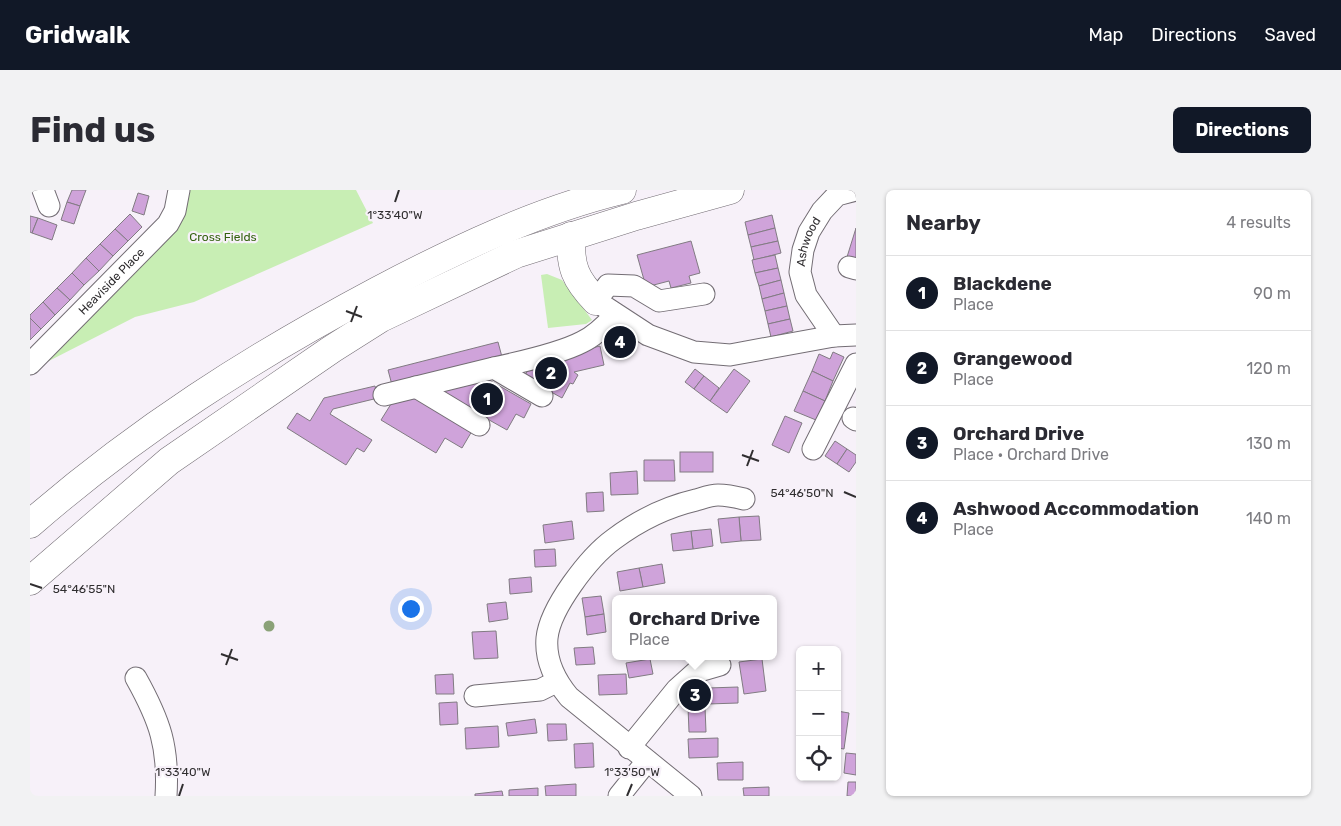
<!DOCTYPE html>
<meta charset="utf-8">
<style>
:root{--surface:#fff;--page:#f2f2f3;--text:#2b2b33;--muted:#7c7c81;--line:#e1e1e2;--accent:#111827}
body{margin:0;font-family:Rubik,sans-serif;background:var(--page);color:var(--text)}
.controls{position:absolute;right:15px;bottom:15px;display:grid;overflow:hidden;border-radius:8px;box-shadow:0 1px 4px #0004}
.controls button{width:45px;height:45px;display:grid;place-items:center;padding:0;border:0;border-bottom:1px solid var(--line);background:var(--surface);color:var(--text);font:25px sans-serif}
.you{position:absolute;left:380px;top:418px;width:18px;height:18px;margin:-12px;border:4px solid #fff;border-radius:50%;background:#1a73e8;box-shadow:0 0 0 8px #1a73e833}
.badge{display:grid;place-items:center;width:32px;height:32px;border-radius:50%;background:var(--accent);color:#fff;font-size:16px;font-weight:700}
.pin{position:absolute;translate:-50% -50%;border:2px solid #fff;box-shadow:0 1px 5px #0006}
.popup{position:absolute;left:582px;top:405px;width:165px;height:65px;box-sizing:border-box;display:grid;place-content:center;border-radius:8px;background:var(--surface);filter:drop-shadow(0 1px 4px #0005);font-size:16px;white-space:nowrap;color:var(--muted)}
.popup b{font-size:19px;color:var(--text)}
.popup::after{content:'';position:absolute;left:50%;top:100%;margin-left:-10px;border:10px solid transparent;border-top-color:var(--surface)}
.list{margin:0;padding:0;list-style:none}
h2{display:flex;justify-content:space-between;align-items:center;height:65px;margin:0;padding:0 20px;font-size:21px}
h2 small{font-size:16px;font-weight:400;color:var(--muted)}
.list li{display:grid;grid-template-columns:32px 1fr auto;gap:15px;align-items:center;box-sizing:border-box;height:75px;padding:0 20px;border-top:1px solid var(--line)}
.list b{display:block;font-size:19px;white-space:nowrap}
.list p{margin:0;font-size:16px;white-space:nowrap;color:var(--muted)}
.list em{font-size:16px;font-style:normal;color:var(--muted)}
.icon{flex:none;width:28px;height:28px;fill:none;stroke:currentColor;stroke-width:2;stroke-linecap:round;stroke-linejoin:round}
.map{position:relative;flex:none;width:826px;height:606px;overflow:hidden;border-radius:8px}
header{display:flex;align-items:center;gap:30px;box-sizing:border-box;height:70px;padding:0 25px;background:var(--accent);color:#fff}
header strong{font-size:24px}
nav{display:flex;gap:28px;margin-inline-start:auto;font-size:18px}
.intro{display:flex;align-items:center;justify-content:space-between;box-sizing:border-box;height:120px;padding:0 30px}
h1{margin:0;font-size:35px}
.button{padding:12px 22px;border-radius:8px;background:var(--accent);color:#fff;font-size:18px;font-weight:700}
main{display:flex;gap:30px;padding:0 30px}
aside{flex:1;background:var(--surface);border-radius:8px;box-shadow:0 1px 4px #0004}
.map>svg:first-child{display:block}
.green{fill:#c8eeb4}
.building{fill:#cfa3da;stroke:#817b82}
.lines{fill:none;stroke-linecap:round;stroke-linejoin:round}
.minor-casing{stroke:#736d74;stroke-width:23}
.highway-casing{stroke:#736d74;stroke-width:29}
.minor{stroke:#fff;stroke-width:21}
.highway{stroke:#fff;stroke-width:28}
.tree{fill:#8ba278}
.ticks{fill:none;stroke:#302e30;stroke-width:2}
.labels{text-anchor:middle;stroke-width:4.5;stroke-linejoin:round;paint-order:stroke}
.park-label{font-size:12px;fill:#33610e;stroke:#f7f1f9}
.street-label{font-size:12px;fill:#302e30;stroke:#f7f1f9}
.ticks-label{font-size:12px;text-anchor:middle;fill:#302e30;stroke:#f7f1f9;stroke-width:4.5;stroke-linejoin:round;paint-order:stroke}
</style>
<header>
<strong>Gridwalk</strong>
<nav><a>Map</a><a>Directions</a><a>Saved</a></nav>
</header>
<div class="intro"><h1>Find us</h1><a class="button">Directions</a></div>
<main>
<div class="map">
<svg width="826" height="606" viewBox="0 0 826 606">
<rect width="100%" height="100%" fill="#f7f1f9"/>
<!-- green -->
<g class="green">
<polygon points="156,0 326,0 343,33 164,112 105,127 9,176"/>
<polygon points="517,84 532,90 562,130 556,134 518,138 511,85"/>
</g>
<!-- building -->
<g class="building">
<polygon points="42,0 56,0 50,16 37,12"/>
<polygon points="108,3 119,6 114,25 102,21"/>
<polygon points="37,12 50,16 44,34 31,30"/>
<polygon points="100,24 112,37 98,51 85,39"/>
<polygon points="742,25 745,38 718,45 715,32"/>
<polygon points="0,26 8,28 2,43 0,42"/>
<polygon points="8,28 27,35 22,50 2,43"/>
<polygon points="745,38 748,51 721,57 718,45"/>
<polygon points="826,38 826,70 817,67"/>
<polygon points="85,39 98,51 83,66 70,54"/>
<polygon points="661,51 670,83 659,86 661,93 641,98 639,91 616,97 607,65"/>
<polygon points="748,51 751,63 724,70 721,57"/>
<polygon points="70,54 83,66 69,81 56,68"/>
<polygon points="745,65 748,78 725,83 722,70"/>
<polygon points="56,68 69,81 54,95 42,83"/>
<polygon points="748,78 751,90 729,96 725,83"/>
<polygon points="42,83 54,95 40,110 27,98"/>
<polygon points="751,90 754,103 732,109 729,96"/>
<polygon points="27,98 40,110 25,125 13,112"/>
<polygon points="754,103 757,116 735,121 732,109"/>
<polygon points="13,112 25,125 11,139 0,128 0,125"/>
<polygon points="757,116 760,129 738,134 735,121"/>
<polygon points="0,128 11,139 0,150"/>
<polygon points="760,129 763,141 741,147 738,134"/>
<polygon points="468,152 472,167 362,195 358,180"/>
<polygon points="570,156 574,175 544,182 548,185 543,194 540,193 532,208 494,187 502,173"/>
<polygon points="803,162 814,167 803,191 782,181 789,164 800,169"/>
<polygon points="665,179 674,186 664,199 655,192"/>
<polygon points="704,179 720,191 697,223 680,211"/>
<polygon points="782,181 803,191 795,211 773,201"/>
<polygon points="452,186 501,214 494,228 486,224 477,240 413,204 419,192"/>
<polygon points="674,186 689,198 680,211 664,199"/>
<polygon points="345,196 348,208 303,219 300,224 342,250 334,262 327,258 316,275 257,238 267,223 280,231 294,208"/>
<polygon points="773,201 795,211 786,230 764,221"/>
<polygon points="377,203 442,241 432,258 415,248 406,263 351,230 366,206"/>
<polygon points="755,226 772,233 759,263 742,255"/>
<polygon points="805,251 817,259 807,274 795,266"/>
<polygon points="817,259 826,265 826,272 819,282 807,274"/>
<rect x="650" y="262" width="33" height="20"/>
<polygon points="614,270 644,270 645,291 614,291"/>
<polygon points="607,281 608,304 581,305 580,283"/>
<polygon points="573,302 574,321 557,322 556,303"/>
<polygon points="729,326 731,350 711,351 709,327"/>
<polygon points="709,327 711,351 691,353 688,329"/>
<polygon points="542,331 544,349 515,353 513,335"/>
<polygon points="681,339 683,356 663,359 661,341"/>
<polygon points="661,341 663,359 643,361 641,344"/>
<polygon points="525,359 526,376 505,377 504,360"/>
<polygon points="632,374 635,393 613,397 609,378"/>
<polygon points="609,378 613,397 590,401 587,382"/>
<polygon points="501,387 502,402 480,404 479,389"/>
<polygon points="571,406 574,424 555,427 552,408"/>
<polygon points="476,412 478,429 459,432 457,414"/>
<polygon points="574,424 576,442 557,445 555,427"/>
<polygon points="466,441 468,468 444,469 442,442"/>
<polygon points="563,457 565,474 546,475 544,458"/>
<polygon points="620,469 623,484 599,488 596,473"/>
<polygon points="732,469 736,501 714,504 709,472"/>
<polygon points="423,484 424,504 406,504 405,485"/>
<polygon points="596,484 597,504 569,505 568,485"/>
<polygon points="708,497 708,513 678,514 678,498"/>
<polygon points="427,512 428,534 410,535 409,513"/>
<polygon points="658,517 675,517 676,542 659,542"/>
<polygon points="807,521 819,523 814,559 807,558"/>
<polygon points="505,529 507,543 478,546 476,533"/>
<polygon points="517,534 536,534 537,550 518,551"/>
<polygon points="468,536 469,557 436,559 435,538"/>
<polygon points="688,548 688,567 659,568 658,549"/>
<polygon points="563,553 564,577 545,578 544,554"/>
<polygon points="816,563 826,564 826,585 814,583"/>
<polygon points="713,572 713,590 688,590 687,573"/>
<polygon points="818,592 826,592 826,606 817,606"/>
<polygon points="546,594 546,606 516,606 515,596"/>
<polygon points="739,597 739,606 714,606 713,598"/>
<polygon points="508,598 508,606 479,606 479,600"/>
<polygon points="472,601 473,606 445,606 445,604"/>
</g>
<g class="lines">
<defs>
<g id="minor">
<polyline points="13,0 19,16"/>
<polyline points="819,77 826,79"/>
<polyline points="674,104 629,111 604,96 578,95 566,111 618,145 664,162 700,165 804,146 826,145"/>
<path id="s1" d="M 804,146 L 776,105 L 770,82 L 773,60 L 779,42 L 792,21 L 807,5 L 826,0"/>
<path id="s2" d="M 0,174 L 138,34 L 145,21 L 149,0"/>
<path d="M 464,178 C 487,173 531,163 552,152 C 565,146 575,136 585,125"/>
<polyline points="386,197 449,235"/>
<polyline points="354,205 464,178 512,206"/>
<polyline points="823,228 826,230"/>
<polyline points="783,259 826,174"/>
<path d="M 106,488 C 130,531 139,557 136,606"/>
<polyline points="445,506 510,500 526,492"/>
<polyline points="599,558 647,499 666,482 690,475"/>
<polyline points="589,606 617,571"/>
<path d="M 661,606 L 539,507 C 525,490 515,471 517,448 C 520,418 559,367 584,349 C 608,331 636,317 666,310 C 673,308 681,305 688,305 C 697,305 706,307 714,309"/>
</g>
<g id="highway">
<path d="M 541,46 C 540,77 545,89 566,111"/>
<path d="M 0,334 C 108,240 221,168 347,101 C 425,60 506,21 592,0"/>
<polyline points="0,391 139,271 302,159 351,128 486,64 606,26 700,0"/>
</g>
</defs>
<!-- minor casing -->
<use href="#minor" class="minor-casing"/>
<!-- highway casing -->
<use href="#highway" class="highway-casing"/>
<!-- minor -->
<use href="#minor" class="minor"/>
<!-- highway -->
<use href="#highway" class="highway"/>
</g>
<!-- trees -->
<circle class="tree" cx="239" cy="436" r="5.5"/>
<!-- ticks -->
<path class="ticks" d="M 365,12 L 369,0M 316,121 L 332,127M 321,132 L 327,116M 712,265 L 729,271M 717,276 L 723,260M 814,302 L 826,307M 0,394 L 12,398M 191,464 L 208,470M 196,475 L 202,459M 149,606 L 153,594M 597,606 L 602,594"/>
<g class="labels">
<!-- park labels -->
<g class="park-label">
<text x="193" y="51">Cross Fields</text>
</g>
<!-- street labels -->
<g class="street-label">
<text dy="4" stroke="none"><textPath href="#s1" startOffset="105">Ashwood</textPath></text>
<text dy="4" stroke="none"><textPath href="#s2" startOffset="116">Heaviside Place</textPath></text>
</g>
</g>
<g class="ticks-label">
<text x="365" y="29">1°33'40"W</text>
<text x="772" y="307">54°46'50"N</text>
<text x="54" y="403">54°46'55"N</text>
<text x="153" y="586">1°33'40"W</text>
<text x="602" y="586">1°33'50"W</text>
</g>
</svg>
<div class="controls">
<button>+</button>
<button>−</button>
<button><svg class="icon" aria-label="locate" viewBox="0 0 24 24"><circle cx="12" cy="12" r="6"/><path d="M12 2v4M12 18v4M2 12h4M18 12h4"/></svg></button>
</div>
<div class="you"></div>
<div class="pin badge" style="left:457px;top:209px">1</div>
<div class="pin badge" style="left:521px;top:183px">2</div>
<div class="pin badge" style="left:665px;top:505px">3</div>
<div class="popup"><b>Orchard Drive</b>Place</div>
<div class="pin badge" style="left:590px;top:152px">4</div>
</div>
<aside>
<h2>Nearby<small>4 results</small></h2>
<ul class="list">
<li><span class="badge">1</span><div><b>Blackdene</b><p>Place</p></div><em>90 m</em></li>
<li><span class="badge">2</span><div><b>Grangewood</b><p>Place</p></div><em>120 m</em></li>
<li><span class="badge">3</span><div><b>Orchard Drive</b><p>Place · Orchard Drive</p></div><em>130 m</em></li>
<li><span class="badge">4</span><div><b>Ashwood Accommodation</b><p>Place</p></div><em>140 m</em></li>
</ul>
</aside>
</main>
